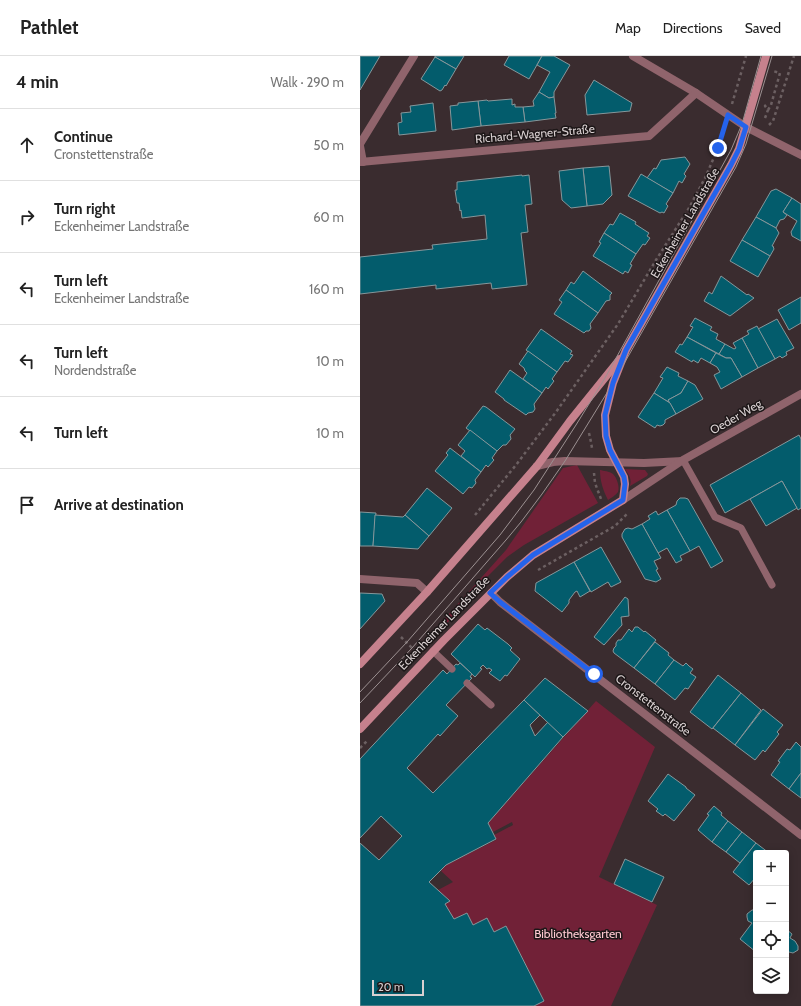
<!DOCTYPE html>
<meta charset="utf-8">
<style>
:root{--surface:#fff;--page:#f2f2f2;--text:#222;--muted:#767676;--line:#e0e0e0}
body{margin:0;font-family:Cabin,sans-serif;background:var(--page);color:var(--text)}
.controls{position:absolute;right:12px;bottom:12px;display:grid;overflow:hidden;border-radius:4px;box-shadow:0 2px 10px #0003}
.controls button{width:36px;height:36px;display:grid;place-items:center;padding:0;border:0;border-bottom:1px solid var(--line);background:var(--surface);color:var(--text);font:20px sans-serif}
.scale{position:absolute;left:12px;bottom:10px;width:52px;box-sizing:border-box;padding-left:4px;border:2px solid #d9d0d1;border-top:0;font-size:11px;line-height:14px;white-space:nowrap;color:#d9d0d1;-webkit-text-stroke:3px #1d1718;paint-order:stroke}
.stop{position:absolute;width:12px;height:12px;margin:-9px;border:3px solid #2563eb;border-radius:50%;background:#fff}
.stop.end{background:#2563eb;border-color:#fff;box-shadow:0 1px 4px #0008}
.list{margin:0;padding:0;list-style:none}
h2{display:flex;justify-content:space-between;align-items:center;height:52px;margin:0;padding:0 16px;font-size:17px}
h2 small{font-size:13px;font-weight:400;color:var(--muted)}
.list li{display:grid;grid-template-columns:26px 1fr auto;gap:12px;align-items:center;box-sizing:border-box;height:72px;padding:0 16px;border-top:1px solid var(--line)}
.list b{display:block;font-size:15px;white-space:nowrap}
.list p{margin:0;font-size:13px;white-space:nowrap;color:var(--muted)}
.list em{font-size:13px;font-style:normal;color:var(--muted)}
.icon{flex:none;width:22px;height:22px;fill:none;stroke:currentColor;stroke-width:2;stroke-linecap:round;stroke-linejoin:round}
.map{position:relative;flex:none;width:441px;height:950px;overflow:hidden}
header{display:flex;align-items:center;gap:24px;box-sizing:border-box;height:56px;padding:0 20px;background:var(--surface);border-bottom:1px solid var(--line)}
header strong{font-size:19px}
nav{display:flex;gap:22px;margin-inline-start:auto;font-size:14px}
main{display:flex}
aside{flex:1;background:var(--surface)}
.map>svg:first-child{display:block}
.green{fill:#712137}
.building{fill:#035c6c;stroke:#86979b}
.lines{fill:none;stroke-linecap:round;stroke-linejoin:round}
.path{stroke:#6c6062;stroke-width:2.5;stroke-dasharray:3 3;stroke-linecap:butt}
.service{stroke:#90646c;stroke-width:7}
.minor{stroke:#90646c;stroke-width:8}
.secondary{stroke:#c6818d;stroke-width:8}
.tram{stroke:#9c9192;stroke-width:1}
.route{stroke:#2563eb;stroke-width:5}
.labels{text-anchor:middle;stroke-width:3;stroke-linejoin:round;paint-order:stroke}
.street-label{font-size:12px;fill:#d9d0d1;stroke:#1d1718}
.park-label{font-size:12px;fill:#ffc8d1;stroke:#1d1718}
</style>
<header>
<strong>Pathlet</strong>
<nav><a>Map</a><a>Directions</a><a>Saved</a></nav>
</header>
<main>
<aside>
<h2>4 min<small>Walk · 290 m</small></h2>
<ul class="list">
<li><svg class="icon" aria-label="ahead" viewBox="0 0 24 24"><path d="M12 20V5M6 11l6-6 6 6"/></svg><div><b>Continue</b><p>Cronstettenstraße</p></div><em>50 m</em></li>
<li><svg class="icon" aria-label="right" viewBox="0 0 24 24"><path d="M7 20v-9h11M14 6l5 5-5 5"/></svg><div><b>Turn right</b><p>Eckenheimer Landstraße</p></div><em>60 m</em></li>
<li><svg class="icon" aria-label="left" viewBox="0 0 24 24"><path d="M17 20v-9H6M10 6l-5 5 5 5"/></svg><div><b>Turn left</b><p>Eckenheimer Landstraße</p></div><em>160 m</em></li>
<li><svg class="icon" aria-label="left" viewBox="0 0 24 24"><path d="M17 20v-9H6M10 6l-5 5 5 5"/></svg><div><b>Turn left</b><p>Nordendstraße</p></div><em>10 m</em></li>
<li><svg class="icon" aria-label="left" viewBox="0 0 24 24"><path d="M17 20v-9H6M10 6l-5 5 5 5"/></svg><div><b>Turn left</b></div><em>10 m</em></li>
<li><svg class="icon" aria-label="arrive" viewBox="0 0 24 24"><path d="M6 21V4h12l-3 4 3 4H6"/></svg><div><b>Arrive at destination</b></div></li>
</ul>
</aside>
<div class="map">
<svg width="441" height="950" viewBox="0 0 441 950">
<rect width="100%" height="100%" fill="#3a2c2f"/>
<!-- green -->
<g class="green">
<polygon points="217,409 238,447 164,489 147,501 118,530 84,571 80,568 146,494 203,412"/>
<path d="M 265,413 L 285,414 L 288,418 L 287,420 L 270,430 C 272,423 269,419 265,413 Z"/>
<path d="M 240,414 C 244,415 249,415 253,418 C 257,422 260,431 258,436 C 256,439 251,442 248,444 C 243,434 240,425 240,414 Z"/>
<polygon points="236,645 295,691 239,821 297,849 251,950 174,950 184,944 146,870 134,876 113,869 107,857 92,864 85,848 78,834 93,826 81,815 86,809 136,784 134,779 153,769 152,766 133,776 128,767"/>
</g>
<!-- building -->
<g class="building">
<polygon points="0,0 20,0 0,34"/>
<polygon points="75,0 104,0 96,13 75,1"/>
<polygon points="149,0 182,0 169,23 144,9"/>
<polygon points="182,0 194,0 210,9 194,36 194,41 189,42 179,36 190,16 177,9"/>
<polygon points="75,1 96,13 86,30 85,29 82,34 80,35 61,23"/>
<polygon points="234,24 272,47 270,55 227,59 225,39"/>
<polygon points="179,36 189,42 194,41 196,57 195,57 196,62 165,66 163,51 174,50 173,45"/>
<polygon points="152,43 152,49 155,48 155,51 163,51 165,66 121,70 118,45 127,44 128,45"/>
<polygon points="118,45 121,70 92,74 90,50 98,49 98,47"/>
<polygon points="73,47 76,75 39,79 38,67 42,66 41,57 51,56 50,50"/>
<polygon points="325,101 330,108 324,118 326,120 322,127 319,125 313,137 287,122 294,112 296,113 301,104"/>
<polygon points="249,110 252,139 243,148 227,150 223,112"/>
<polygon points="223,112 227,150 211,152 202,144 199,115"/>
<polygon points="281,118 313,137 306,148 308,150 304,157 302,156 300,157 268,140"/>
<polygon points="162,119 162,120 169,119 172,148 165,149 168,176 161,177 167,229 132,233 131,227 76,233 76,229 0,238 0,201 73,193 72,189 127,183 125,159 102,162 101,154 100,155 99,147 97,147 95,134 97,134 97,126"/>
<polygon points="416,133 432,142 423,156 427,159 424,163 420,164 416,172 396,161 411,135"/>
<polygon points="432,142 441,148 441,185 432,180 431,176 437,165 423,156"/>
<polygon points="260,157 276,166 275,168 289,177 287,180 290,182 285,189 283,188 276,198 244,177 250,168 253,169"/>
<polygon points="396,161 416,172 419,177 412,190 413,190 414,193 410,200 382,184"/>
<polygon points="244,177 276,198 270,208 272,209 268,217 265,215 263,218 233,200 241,187 239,186"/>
<polygon points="382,184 410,200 398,221 370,205"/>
<polygon points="223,215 252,237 250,239 250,244 246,245 238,257 206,234 211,226 214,228"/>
<polygon points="361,220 387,239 388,238 394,242 370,260 344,245 349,236 352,238"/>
<polygon points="206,234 238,257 230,268 231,272 229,275 226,275 224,277 194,258 202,246 199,244"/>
<polygon points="441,241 441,267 429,274 418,254"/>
<polygon points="335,262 352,271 350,274 358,278 356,283 365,288 359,298 327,281 333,271 330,270"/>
<polygon points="417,263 434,292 426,296 427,299 422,302 420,300 415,303 398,273"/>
<polygon points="397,270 415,303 398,312 382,282 389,278 387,275"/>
<polygon points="181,273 212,295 210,298 213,299 208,306 205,305 197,316 166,294"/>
<polygon points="327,281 356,297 350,307 341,302 338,307 333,304 332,306 315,296 320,288 322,289"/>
<polygon points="382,282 398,312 382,321 371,302 366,302 359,298 365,288 374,293 376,292 373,287"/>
<polygon points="168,295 197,316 192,323 194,325 188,333 186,331 182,337 163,323 167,317 165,315 164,312 159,308"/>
<polygon points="356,297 366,302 371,302 382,321 361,333 354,319 360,316 357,311 350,307"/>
<polygon points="307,311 319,317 318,320 328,325 321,337 308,344 310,347 294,337 303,322 300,321"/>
<polygon points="150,314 182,337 174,348 175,353 173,356 168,357 166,359 144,344 144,343 135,336"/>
<polygon points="328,325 335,329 343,343 316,358 308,344 321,337"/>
<polygon points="294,337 310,347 316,358 305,364 305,367 303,369 300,370 297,369 295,372 278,361"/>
<polygon points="123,350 126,351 155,373 150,379 151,383 146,389 143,389 137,395 106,372"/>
<polygon points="110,374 137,395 132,402 134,404 128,411 126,409 121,416 101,400 105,395 98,389"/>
<polygon points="439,379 441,383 441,452 438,454 422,425 365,457 350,429"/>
<polygon points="90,392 121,416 115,424 116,427 112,432 109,431 103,438 75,415 88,399 86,397"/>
<polygon points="422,425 437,452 406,470 390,443"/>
<polygon points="67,432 92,452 69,480 45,459"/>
<polygon points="320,442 325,442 328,443 363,505 351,512 339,490 330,495 307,454 316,449 317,445"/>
<polygon points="307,454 330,495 320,500 322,504 316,507 307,492 298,497 282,468 290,463 288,460 296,455 298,459"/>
<polygon points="0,456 16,457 13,490 0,490"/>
<polygon points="15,459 43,461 45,459 69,480 58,493 13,490"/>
<polygon points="282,468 301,502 294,505 298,513 296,514 301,523 296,526 285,523 262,481 262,478 265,473 268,472 272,473"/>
<polygon points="241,491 261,526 251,531 248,526 231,536 214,506"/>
<polygon points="214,506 230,535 220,541 217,535 215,536 209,544 209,547 202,556 175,535 176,527"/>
<polygon points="0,537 22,538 25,545 0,573"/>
<polygon points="265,541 268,543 269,560 261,561 262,569 244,589 234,581"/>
<polygon points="118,568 125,574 127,572 148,588 152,592 150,594 160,603 147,620 145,619 140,625 129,617 132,614 129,612 127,613 123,609 120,612 122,613 115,621 91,598"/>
<polygon points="275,571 278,571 284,576 285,575 296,584 274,612 254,597 253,595 254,592 256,590 256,587 258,584 261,584 269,573 272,576"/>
<polygon points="295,586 309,597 308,599 314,604 295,628 274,612"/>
<polygon points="314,604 323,610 326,607 329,610 333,613 330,617 336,621 328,633 325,632 315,644 295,628"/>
<polygon points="100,607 112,618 110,621 112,622 86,649 98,660 80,680 78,678 47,712 73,737 164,644 180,659 170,669 175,680 188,666 203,681 128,767 136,783 86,809 69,826 90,845 85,848 94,863 107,857 113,869 127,862 134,876 146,870 184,945 174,950 0,950 0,787 19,804 42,780 21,760 0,782 0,703 83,614 87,618 96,608 98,609"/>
<polygon points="358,619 381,637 352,673 330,656"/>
<polygon points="185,622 228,655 203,681 164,644"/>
<polygon points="381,637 401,654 375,689 353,672"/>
<polygon points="403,653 423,669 417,676 419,678 405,696 403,694 395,704 375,689"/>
<polygon points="436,686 441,691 441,717 429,733 411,719 420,706 418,705 427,693 430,694"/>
<polygon points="441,717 441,742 429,733"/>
<polygon points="308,718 326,731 326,732 335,739 314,765 305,758 303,760 296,755 298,753 288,745"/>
<polygon points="354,750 362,757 361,759 368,765 352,786 338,774 349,759 347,758"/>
<polygon points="368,765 382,776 366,796 352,786"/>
<polygon points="382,776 396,787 380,807 366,796"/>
<polygon points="396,787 409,797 396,797 396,821 389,829 373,816"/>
<polygon points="265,803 304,821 292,846 254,828"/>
<polygon points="392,854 396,854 396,896 380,883 392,867 388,865 387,861 387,858"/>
<polygon points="426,873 432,878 430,882 435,885 438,890 438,894 433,897 429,896 426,894"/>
</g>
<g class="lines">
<!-- path -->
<g class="path">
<polyline points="372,48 386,0"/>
<polyline points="408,54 411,49 420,17 413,15"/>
<polyline points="405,62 408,54 405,50 406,49"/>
<polyline points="409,69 413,65 434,0"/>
<polyline points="229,377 231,386 232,392"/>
<polyline points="234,417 235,427 241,443"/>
<polyline points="115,459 156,409 196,356 258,268 296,204 329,152 345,122 358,92 364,72"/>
<polyline points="178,514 255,470 268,457"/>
<polyline points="41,581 56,596"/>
<polyline points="0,692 7,685"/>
</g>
<!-- service -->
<g class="service">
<polyline points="323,404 355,461 381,472 412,529"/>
<polyline points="73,595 92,613"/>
<polyline points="107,627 131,649"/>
</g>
<!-- minor -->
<g class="minor">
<polyline points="273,0 336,37 386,71 441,99"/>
<polyline points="0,88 54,0"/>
<polyline points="0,90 3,106"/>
<polyline points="0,106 289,80 336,37"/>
<polyline points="177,410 193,406 205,405 284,407 323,405"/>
<polyline points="263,444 323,404 441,338"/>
<polyline points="0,523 57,527 67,536"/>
<polyline points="131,537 140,546 441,779"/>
</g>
<!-- secondary -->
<g class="secondary">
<polyline points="0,608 67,536 177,410 210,365 260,303"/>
<polyline points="0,673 84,584 147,521 173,499 263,444 265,428 264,421 250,394 246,380 245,359 253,327 266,294 371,109 379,93 406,0"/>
</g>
<!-- tram -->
<g class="tram">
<polyline points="0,636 47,586 140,479 174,434 216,369 245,322 371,94 382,68 401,0"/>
<polyline points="0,647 52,592 146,484 161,466 182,438 205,405 253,327 376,111 386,88 412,0"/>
</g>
</g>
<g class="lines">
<!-- route -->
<polyline class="route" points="234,618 140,546 130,537 147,521 173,499 263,444 265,428 264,421 250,394 246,380 245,359 253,327 266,294 371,109 379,93 386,71 368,59 358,92"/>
</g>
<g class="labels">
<!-- street labels -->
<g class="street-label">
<text transform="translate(175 78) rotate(-5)" y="4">Richard-Wagner-Straße</text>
<text transform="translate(325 167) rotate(-60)" y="4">Eckenheimer Landstraße</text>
<text transform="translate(376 361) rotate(-30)" y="4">Oeder Weg</text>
<text transform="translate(84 567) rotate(-46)" y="4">Eckenheimer Landstraße</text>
<text transform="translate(293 649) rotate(38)" y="4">Cronstettenstraße</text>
</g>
<!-- park labels -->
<g class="park-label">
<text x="218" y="882">Bibliotheksgarten</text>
</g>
</g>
</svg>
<div class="controls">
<button>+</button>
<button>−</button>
<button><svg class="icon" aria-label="locate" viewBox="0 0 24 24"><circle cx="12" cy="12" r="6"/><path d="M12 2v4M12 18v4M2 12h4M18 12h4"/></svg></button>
<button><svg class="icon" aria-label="layers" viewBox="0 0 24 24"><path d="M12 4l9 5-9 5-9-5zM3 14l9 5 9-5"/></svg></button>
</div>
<div class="scale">20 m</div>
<div class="stop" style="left:234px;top:618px"></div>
<div class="stop end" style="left:358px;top:92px"></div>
</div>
</main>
